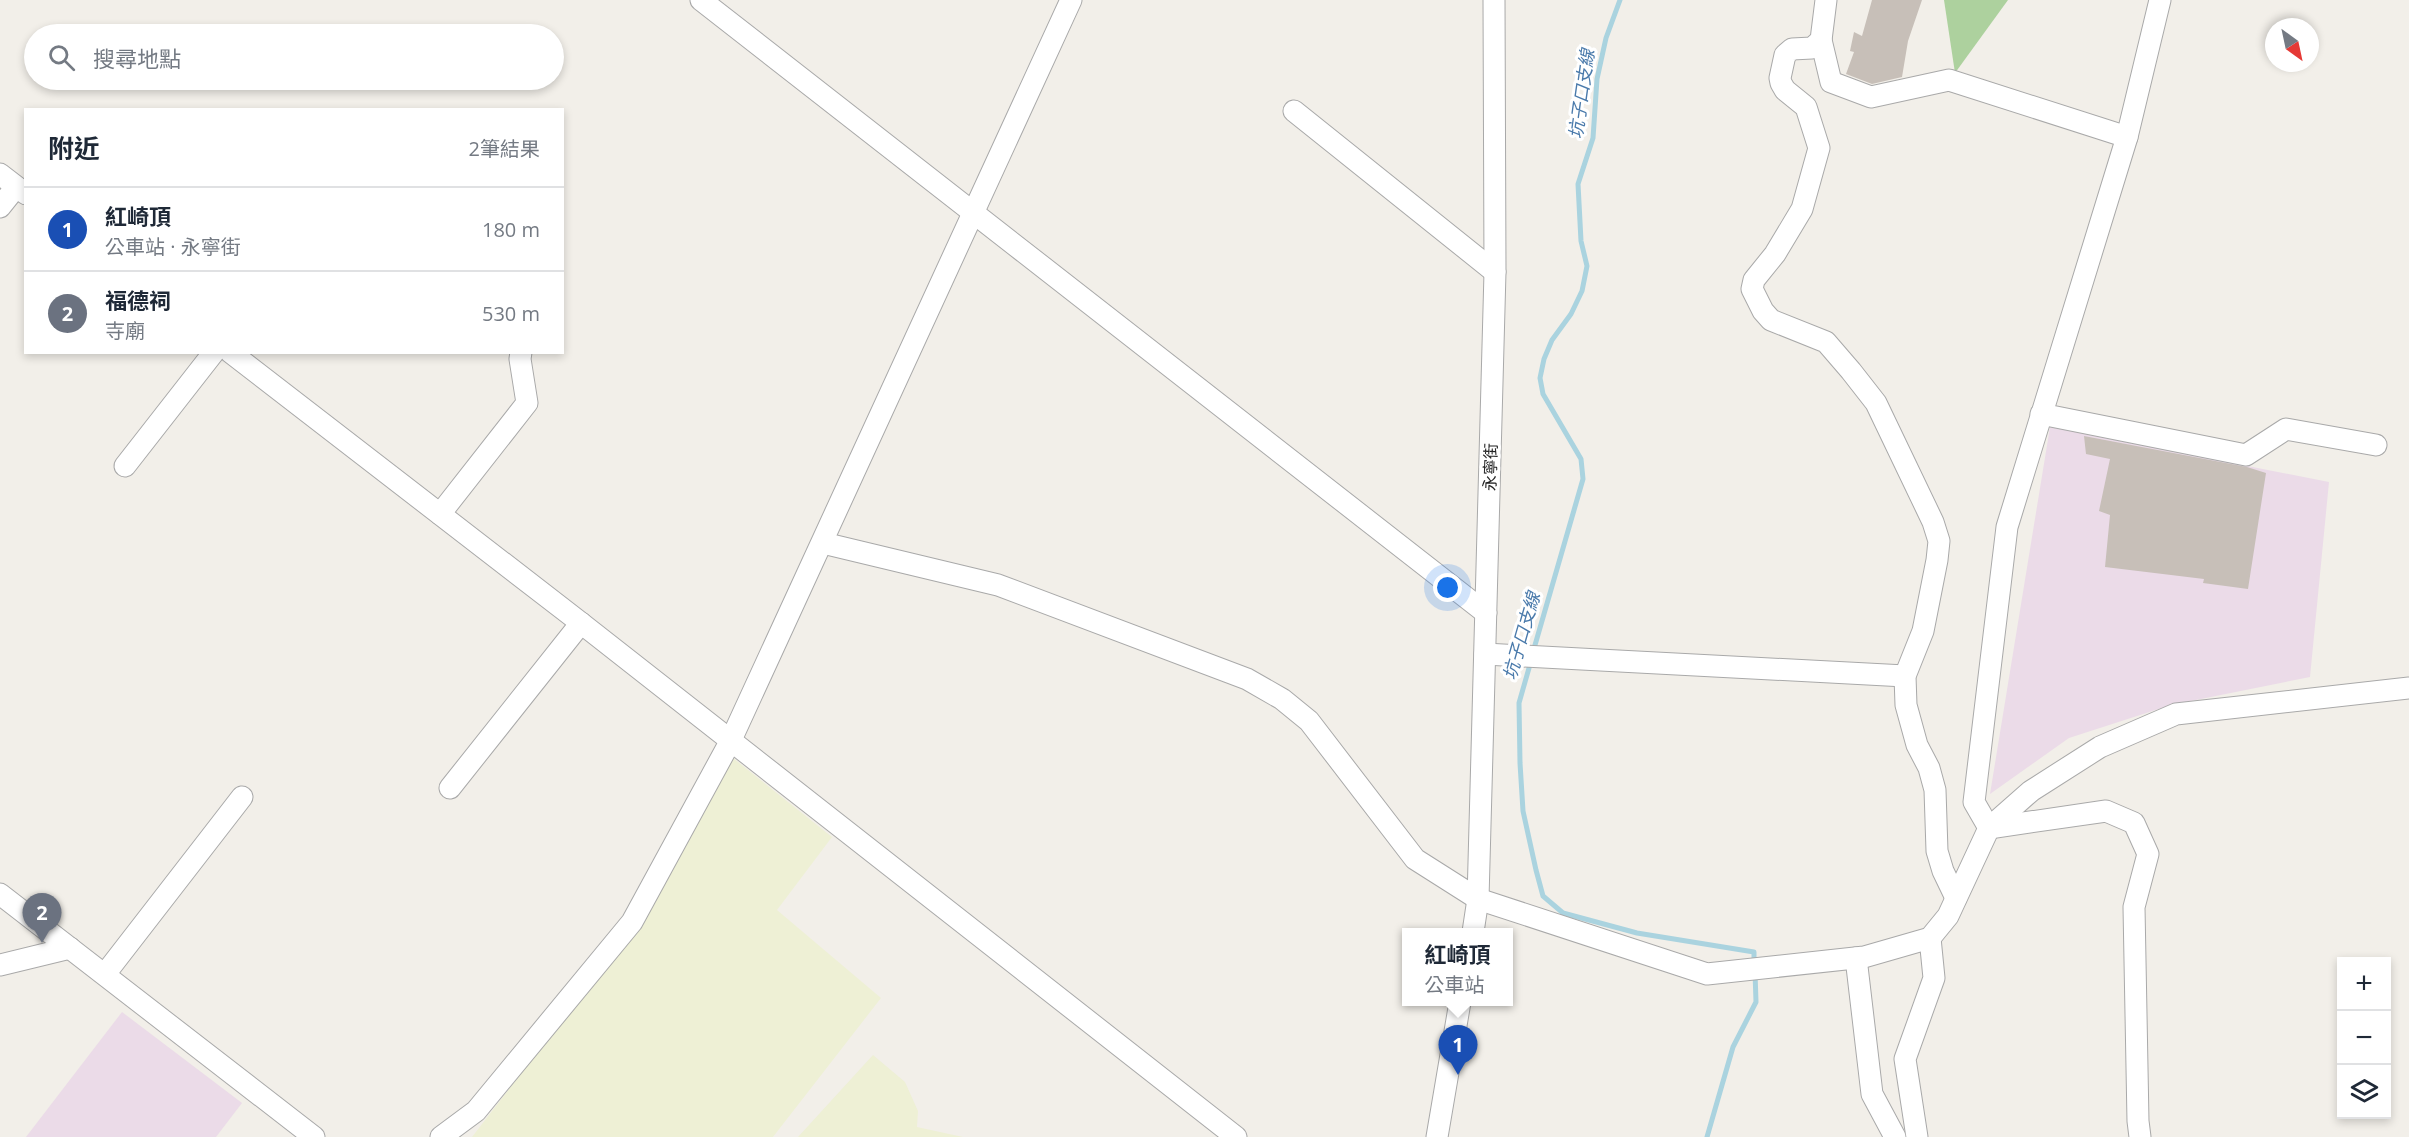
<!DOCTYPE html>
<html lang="zh-TW">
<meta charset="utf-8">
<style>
:root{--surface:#fff;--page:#f6f6f7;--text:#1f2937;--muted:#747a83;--line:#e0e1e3;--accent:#ea580c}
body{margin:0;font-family:"Open Sans","Noto Sans TC",sans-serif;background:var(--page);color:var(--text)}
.controls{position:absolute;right:18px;bottom:18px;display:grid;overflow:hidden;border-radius:0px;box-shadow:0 3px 9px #0003}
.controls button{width:54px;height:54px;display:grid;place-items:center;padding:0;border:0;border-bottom:2px solid var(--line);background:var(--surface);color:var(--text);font:30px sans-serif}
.compass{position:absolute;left:2265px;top:18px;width:54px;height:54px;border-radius:50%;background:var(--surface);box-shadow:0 3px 9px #0003;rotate:147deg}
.you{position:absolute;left:1448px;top:588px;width:21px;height:21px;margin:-15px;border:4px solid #fff;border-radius:50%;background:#1a73e8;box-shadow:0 0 0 9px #1a73e833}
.badge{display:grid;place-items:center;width:39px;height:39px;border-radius:50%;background:var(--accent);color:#fff;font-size:20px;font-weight:700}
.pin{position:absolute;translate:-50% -50px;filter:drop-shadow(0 2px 3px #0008)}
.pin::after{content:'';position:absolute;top:32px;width:21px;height:18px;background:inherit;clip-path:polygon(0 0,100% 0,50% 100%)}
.popup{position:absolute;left:1402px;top:928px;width:111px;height:78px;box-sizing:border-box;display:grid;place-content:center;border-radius:0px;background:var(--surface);filter:drop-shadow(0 2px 4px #0005);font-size:20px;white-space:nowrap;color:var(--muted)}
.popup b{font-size:22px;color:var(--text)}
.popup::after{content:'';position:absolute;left:50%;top:100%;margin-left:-12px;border:12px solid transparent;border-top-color:var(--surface)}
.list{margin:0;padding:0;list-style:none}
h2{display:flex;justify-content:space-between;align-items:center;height:78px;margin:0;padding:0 24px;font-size:26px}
h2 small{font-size:20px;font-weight:400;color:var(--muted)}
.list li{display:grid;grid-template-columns:39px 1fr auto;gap:18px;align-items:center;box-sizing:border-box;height:84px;padding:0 24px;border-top:2px solid var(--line)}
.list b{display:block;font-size:22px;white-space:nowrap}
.list p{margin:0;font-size:20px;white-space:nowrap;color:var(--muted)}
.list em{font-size:20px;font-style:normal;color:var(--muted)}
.icon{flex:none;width:33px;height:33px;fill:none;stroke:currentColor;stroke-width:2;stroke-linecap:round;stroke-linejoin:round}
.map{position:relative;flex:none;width:2409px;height:1137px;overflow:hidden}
.search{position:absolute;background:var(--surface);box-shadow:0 3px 9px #0003;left:24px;top:24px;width:540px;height:66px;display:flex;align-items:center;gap:15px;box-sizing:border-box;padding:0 21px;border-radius:33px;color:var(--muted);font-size:22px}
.panel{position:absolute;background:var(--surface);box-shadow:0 3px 9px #0003;left:24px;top:108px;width:540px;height:246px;border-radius:0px}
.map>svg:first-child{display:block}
.industrial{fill:#ebdbe8}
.farmland{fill:#eef0d5}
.forest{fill:#add19e}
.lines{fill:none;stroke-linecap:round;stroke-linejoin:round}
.stream{stroke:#aad3df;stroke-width:5}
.building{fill:#c7bfb8}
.minor-casing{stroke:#a9a9a9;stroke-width:23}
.minor{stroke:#fff;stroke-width:21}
.labels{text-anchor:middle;stroke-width:6;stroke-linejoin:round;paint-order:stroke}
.street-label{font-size:16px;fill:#222;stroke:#fff}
.water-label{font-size:18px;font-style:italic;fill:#4a7aab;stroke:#fff}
</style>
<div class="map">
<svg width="2409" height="1137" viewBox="0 0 2409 1137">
<rect width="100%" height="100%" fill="#f2efe9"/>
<!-- industrial -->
<g class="industrial">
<polygon points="2050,427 2329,482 2310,677 2171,705 2069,738 1990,794"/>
<polygon points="122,1012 242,1103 216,1137 26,1137"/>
</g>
<!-- farmland -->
<g class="farmland">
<polygon points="733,758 832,837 777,910 881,998 773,1137 472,1137 638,922"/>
<polygon points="873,1055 905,1082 918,1111 917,1127 963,1137 798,1137"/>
</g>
<!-- forest -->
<polygon class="forest" points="1944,0 2008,0 1955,73"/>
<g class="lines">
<!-- stream -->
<g class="stream">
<polyline points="1533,652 1583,479 1581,459 1543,394 1540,378 1544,359 1552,340 1571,314 1582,291 1587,266 1581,241 1578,184 1593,138 1597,79 1606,38 1620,0"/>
<polyline points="1531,661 1519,703 1520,763 1523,811 1536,870 1543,896 1563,913 1637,933 1754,952 1754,963"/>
<polyline points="1707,1137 1733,1047 1756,1002 1755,972"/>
</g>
</g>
<!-- building -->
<g class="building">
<polygon points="1872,0 1922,0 1908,41 1902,77 1872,84 1846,74 1854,52 1850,51 1854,32 1862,36"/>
<polygon points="2084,436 2247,467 2266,473 2248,589 2203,583 2204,579 2105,567 2110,515 2099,511 2110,459 2086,454"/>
</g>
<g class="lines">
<defs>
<g id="minor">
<polyline points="701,0 1486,613"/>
<polyline points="1826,0 1821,40 1812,48 1792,49 1785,55 1780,78 1781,83 1785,90 1806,107 1819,148 1802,209 1775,254 1754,280 1752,289 1763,311 1771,320 1826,342 1851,371 1876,403 1933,522 1939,541 1937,560 1923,631 1905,676 1906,705 1917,745 1929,768 1935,790 1937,851 1943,871 1956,898"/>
<polyline points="1821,40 1831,82 1871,97 1949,80 2127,137"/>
<polyline points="1294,111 1495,272"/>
<polyline points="0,174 26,194"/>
<polyline points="0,207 16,187"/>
<polyline points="230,352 581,623 1236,1137"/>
<polyline points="2041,414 2246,455 2286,429 2376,445"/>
<polyline points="125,466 214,352"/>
<polyline points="440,514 527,403 520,359 521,352"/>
<polyline points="823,543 998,585 1247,679 1282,699 1309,721 1415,859 1478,899 1707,974 1864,957 1930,938 1948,916 1989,828 2031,791 2100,747 2176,714 2409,688"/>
<polyline points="1485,654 1905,676"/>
<polyline points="450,788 581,623"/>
<polyline points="0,894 314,1137"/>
<polyline points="1473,932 1478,899 1495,272 1494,0"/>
<polyline points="1856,958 1872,1094 1895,1137"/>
<polyline points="0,965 70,948"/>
<polyline points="105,974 242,797"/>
<polyline points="441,1137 476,1111 632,922 730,742 1071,0"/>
<polyline points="1437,1137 1460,1002"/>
<polyline points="1917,1137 1905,1059 1934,978 1930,938"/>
<polyline points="2140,1137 2138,1121 2134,907 2148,854 2134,823 2106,811 1989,828 1974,802 2007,527 2127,137 2160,0"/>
</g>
</defs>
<!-- minor casing -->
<use href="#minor" class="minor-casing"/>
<!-- minor -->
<use href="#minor" class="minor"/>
</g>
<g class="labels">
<!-- street labels -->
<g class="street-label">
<text transform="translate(1490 467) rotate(-88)" y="6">永寧街</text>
</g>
<!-- water labels -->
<g class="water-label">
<text transform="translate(1582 94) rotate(-82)" y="6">坑子口支線</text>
<text transform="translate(1522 636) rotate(-74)" y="6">坑子口支線</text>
</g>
</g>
</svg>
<div class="controls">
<button>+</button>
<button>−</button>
<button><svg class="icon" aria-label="layers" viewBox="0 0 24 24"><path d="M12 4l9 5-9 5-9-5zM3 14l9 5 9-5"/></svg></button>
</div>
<svg class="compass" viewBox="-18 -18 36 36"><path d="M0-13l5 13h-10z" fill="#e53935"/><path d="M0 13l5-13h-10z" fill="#747a83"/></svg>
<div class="you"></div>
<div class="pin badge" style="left:1458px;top:1075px;background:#1a4fb4">1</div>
<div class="popup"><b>紅崎頂</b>公車站</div>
<div class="pin badge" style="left:42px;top:943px;background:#6b7280">2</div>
<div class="search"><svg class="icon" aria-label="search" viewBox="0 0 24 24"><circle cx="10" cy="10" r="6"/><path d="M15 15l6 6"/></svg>搜尋地點</div>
<section class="panel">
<h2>附近<small>2筆結果</small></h2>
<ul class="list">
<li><span class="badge" style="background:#1a4fb4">1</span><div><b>紅崎頂</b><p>公車站 · 永寧街</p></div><em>180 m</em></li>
<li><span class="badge" style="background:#6b7280">2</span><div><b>福德祠</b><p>寺廟</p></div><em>530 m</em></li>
</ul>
</section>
</div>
